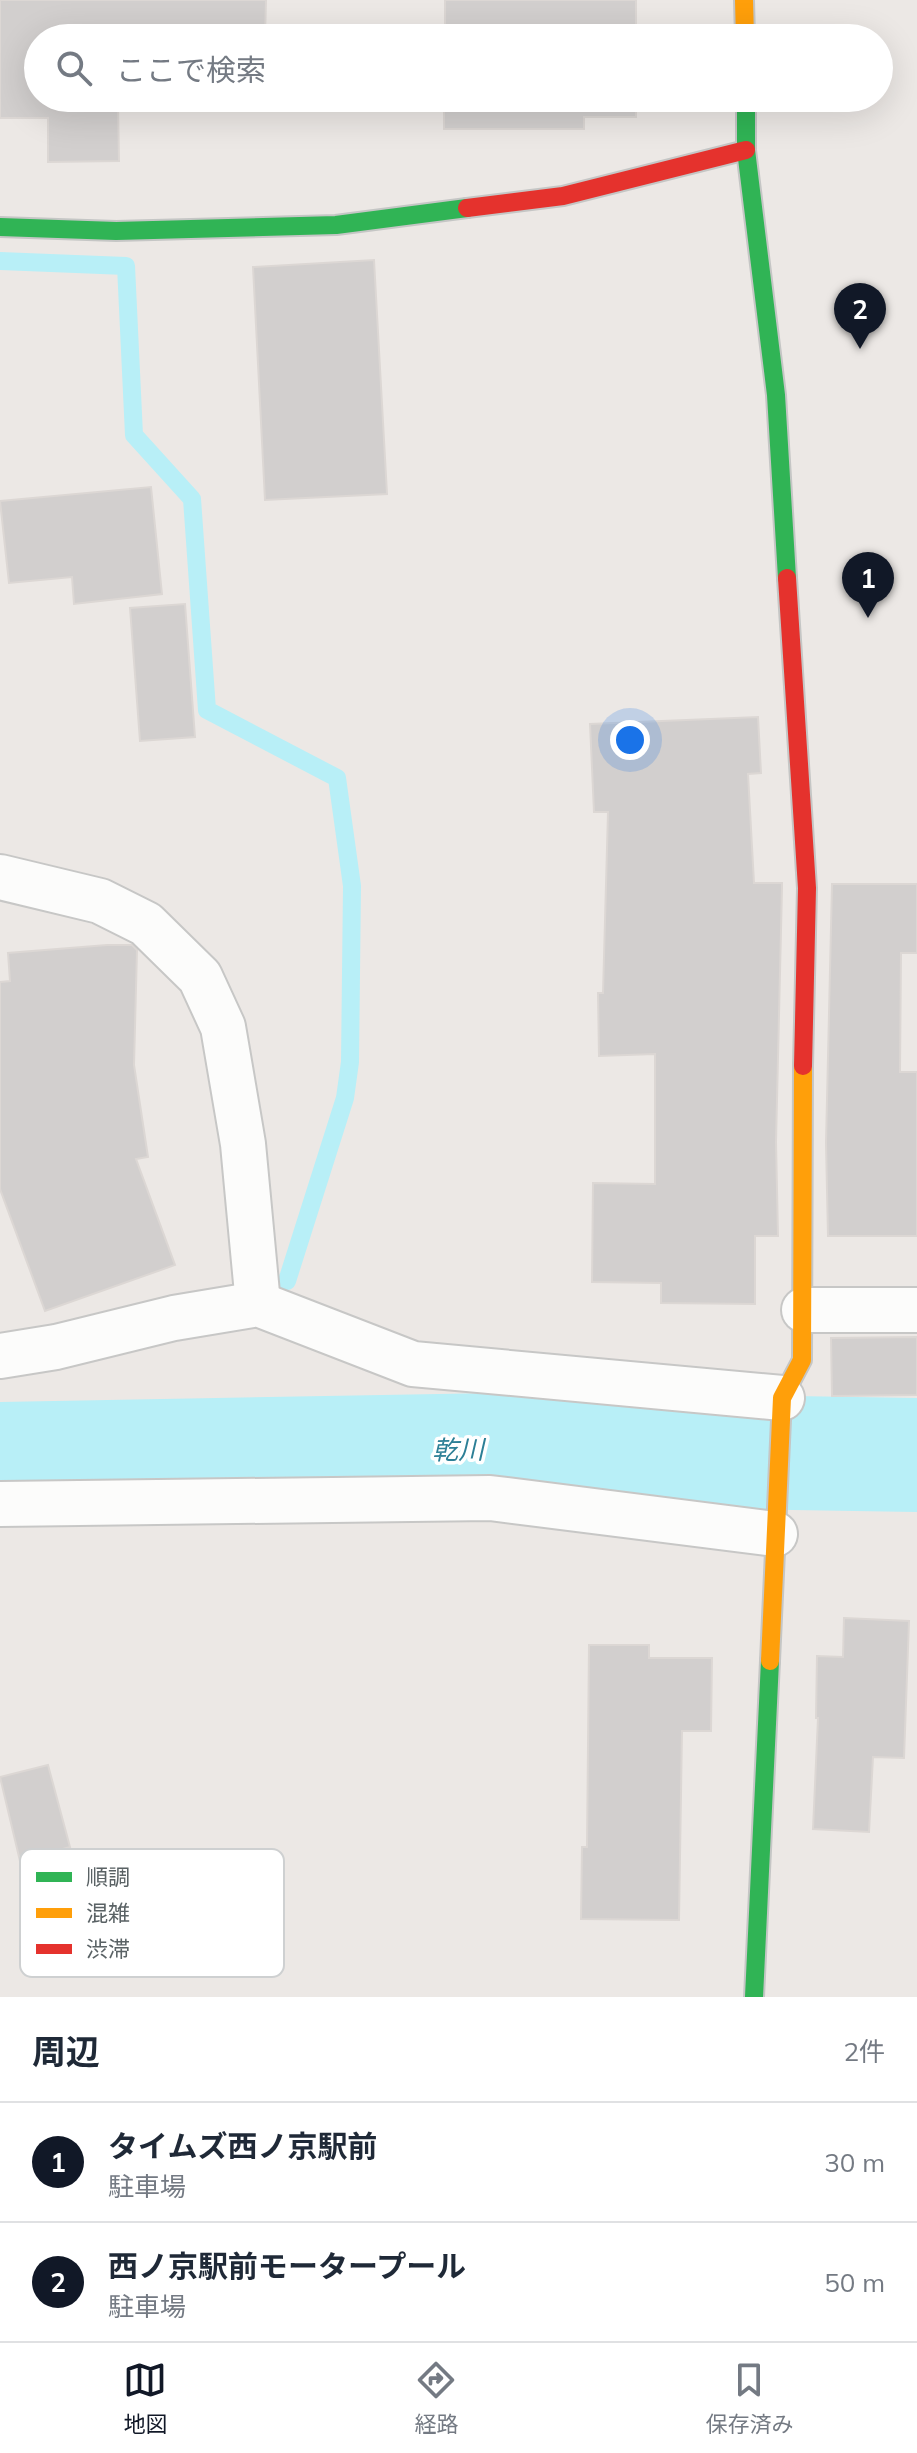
<!DOCTYPE html>
<html lang="ja">
<meta charset="utf-8">
<style>
:root{--surface:#fff;--page:#f6f6f7;--text:#1f2937;--muted:#747a83;--line:#e0e1e3;--accent:#111827}
body{margin:0;font-family:Mulish,"Noto Sans JP",sans-serif;background:var(--page);color:var(--text)}
.you{position:absolute;left:630px;top:740px;width:28px;height:28px;margin:-20px;border:6px solid #fff;border-radius:50%;background:#1a73e8;box-shadow:0 0 0 12px #1a73e833}
.badge{display:grid;place-items:center;width:52px;height:52px;border-radius:50%;background:var(--accent);color:#fff;font-size:26px;font-weight:700}
.pin{position:absolute;translate:-50% -66px;filter:drop-shadow(0 2px 4px #0008)}
.pin::after{content:'';position:absolute;top:42px;width:28px;height:24px;background:inherit;clip-path:polygon(0 0,100% 0,50% 100%)}
.list{margin:0;padding:0;list-style:none}
h2{display:flex;justify-content:space-between;align-items:center;height:104px;margin:0;padding:0 32px;font-size:34px}
h2 small{font-size:26px;font-weight:400;color:var(--muted)}
.list li{display:grid;grid-template-columns:52px 1fr auto;gap:24px;align-items:center;box-sizing:border-box;height:120px;padding:0 32px;border-top:2px solid var(--line)}
.list b{display:block;font-size:30px;white-space:nowrap}
.list p{margin:0;font-size:26px;white-space:nowrap;color:var(--muted)}
.list em{font-size:26px;font-style:normal;color:var(--muted)}
.icon{flex:none;width:44px;height:44px;fill:none;stroke:currentColor;stroke-width:2;stroke-linecap:round;stroke-linejoin:round}
.map{position:relative;flex:none;width:917px;height:1997px;overflow:hidden}
.search{position:absolute;background:var(--surface);box-shadow:0 8px 32px #0002;left:24px;right:24px;top:24px;height:88px;display:flex;align-items:center;gap:20px;box-sizing:border-box;padding:0 28px;border-radius:44px;color:var(--muted);font-size:30px}
.sheet{height:344px;background:var(--surface)}
nav{display:flex;justify-content:space-around;align-items:center;box-sizing:border-box;height:112px;border-top:2px solid var(--line);background:var(--surface);font-size:22px;color:var(--muted)}
nav a{display:grid;justify-items:center;gap:4px}
nav .on{color:var(--accent)}
.map>svg:first-child{display:block}
.lines{fill:none;stroke-linecap:round;stroke-linejoin:round}
.stream{stroke:#b8eff7;stroke-width:18}
.river{stroke:#b8eff7;stroke-width:114}
.building{fill:#d2cfce;stroke:#dcd7d4;stroke-width:2}
.street-casing{stroke:#c7c7c6;stroke-width:48}
.fast-casing{stroke:#c5c6c5;stroke-width:22}
.slow-casing{stroke:#c5c6c5;stroke-width:22}
.jam-casing{stroke:#c5c6c5;stroke-width:22}
.street{stroke:#fcfcfb;stroke-width:44}
.fast{stroke:#30b455;stroke-width:18}
.slow{stroke:#ff9f0a;stroke-width:18}
.jam{stroke:#e5322d;stroke-width:18}
.labels{text-anchor:middle;stroke-width:7;stroke-linejoin:round;paint-order:stroke}
.water-label{font-size:26px;font-style:italic;fill:#2c7f96;stroke:#fff}
.key{fill:#fff;stroke:#ced0d1;stroke-width:2}
.key-label{font-size:22px;fill:#5a6265}
</style>
<div class="map">
<svg width="917" height="1997" viewBox="0 0 917 1997">
<rect width="100%" height="100%" fill="#ece8e5"/>
<g class="lines">
<!-- stream -->
<polyline class="stream" points="0,261 126,266 134,435 192,499 207,710 337,778 352,886 350,1062 345,1098 287,1281"/>
<!-- river -->
<polyline class="river" points="0,1459 547,1449 917,1455"/>
</g>
<!-- building -->
<g class="building">
<polygon points="0,0 266,0 265,38 38,38 38,98 263,98 263,111 118,105 119,161 48,162 48,118 0,118"/>
<rect x="445" y="0" width="191" height="38"/>
<polygon points="444,98 636,98 636,117 584,117 584,129 444,129"/>
<polygon points="374,260 387,494 265,500 253,267"/>
<polygon points="151,487 162,594 74,604 72,577 9,583 0,501"/>
<polygon points="185,604 195,737 140,741 130,608"/>
<polygon points="758,717 761,773 748,774 754,883 782,883 782,888 776,1142 778,1236 755,1236 755,1304 661,1303 661,1283 592,1282 593,1183 655,1184 655,1054 599,1056 598,993 603,993 608,812 594,812 590,724"/>
<polygon points="832,884 917,884 917,953 901,953 900,1072 917,1072 917,1236 828,1236 826,1143"/>
<polygon points="107,945 132,945 137,950 134,1065 148,1157 136,1159 175,1265 45,1311 0,1189 0,982 10,981 8,953"/>
<polygon points="917,1337 917,1395 832,1396 831,1338"/>
<polygon points="844,1618 909,1621 904,1758 873,1757 869,1832 813,1829 818,1718 816,1718 817,1656 843,1657"/>
<polygon points="589,1645 649,1645 649,1658 712,1658 711,1731 682,1731 679,1920 581,1919 582,1847 587,1847"/>
<polygon points="48,1765 70,1847 20,1861 0,1777"/>
</g>
<g class="lines">
<defs>
<g id="street">
<polyline points="0,877 100,901 146,924 200,977 223,1027 243,1144 258,1304"/>
<polyline points="804,1310 917,1310"/>
<polyline points="0,1356 56,1347 174,1318 258,1304 413,1364 782,1398"/>
<polyline points="0,1504 490,1498 775,1534"/>
</g>
<g id="fast">
<polyline points="746,98 746,150 776,395 787,578"/>
<polyline points="0,227 116,231 336,225 467,208"/>
<polyline points="754,1997 770,1661"/>
</g>
<g id="slow">
<polyline points="744,0 745,38"/>
<polyline points="770,1661 782,1398 802,1360 803,1066"/>
</g>
<g id="jam">
<polyline points="467,208 563,196 746,150"/>
<polyline points="787,578 807,888 803,1066"/>
</g>
</defs>
<!-- street casing -->
<use href="#street" class="street-casing"/>
<!-- fast casing -->
<use href="#fast" class="fast-casing"/>
<!-- slow casing -->
<use href="#slow" class="slow-casing"/>
<!-- jam casing -->
<use href="#jam" class="jam-casing"/>
<!-- street -->
<use href="#street" class="street"/>
<!-- fast -->
<use href="#fast" class="fast"/>
<!-- slow -->
<use href="#slow" class="slow"/>
<!-- jam -->
<use href="#jam" class="jam"/>
</g>
<g class="labels">
<!-- water labels -->
<g class="water-label">
<text transform="translate(458 1450) rotate(-1)" y="9">乾川</text>
</g>
</g>
<!-- legend -->
<rect x="20" y="1849" width="264" height="128" rx="12" class="key"/>
<rect x="36" y="1872" width="36" height="10" fill="#30b455"/>
<rect x="36" y="1908" width="36" height="10" fill="#ff9f0a"/>
<rect x="36" y="1944" width="36" height="10" fill="#e5322d"/>
<g class="key-label">
<text x="86" y="1885">順調</text>
<text x="86" y="1921">混雑</text>
<text x="86" y="1957">渋滞</text>
</g>
</svg>
<div class="you"></div>
<div class="pin badge" style="left:868px;top:618px">1</div>
<div class="pin badge" style="left:860px;top:349px">2</div>
<div class="search"><svg class="icon" aria-label="search" viewBox="0 0 24 24"><circle cx="10" cy="10" r="6"/><path d="M15 15l6 6"/></svg>ここで検索</div>
</div>
<section class="sheet">
<h2>周辺<small>2件</small></h2>
<ul class="list">
<li><span class="badge">1</span><div><b>タイムズ西ノ京駅前</b><p>駐車場</p></div><em>30 m</em></li>
<li><span class="badge">2</span><div><b>西ノ京駅前モータープール</b><p>駐車場</p></div><em>50 m</em></li>
</ul>
</section>
<nav>
<a class="on"><svg class="icon" aria-label="map" viewBox="0 0 24 24"><path d="M3 6l6-2 6 2 6-2v14l-6 2-6-2-6 2zM9 4v14M15 6v14"/></svg>地図</a>
<a><svg class="icon" aria-label="directions" viewBox="0 0 24 24"><path d="M12 3l9 9-9 9-9-9zM9 14v-3h6M13 9l2 2-2 2"/></svg>経路</a>
<a><svg class="icon" aria-label="saved" viewBox="0 0 24 24"><path d="M7 4h10v16l-5-4-5 4z"/></svg>保存済み</a>
</nav>
